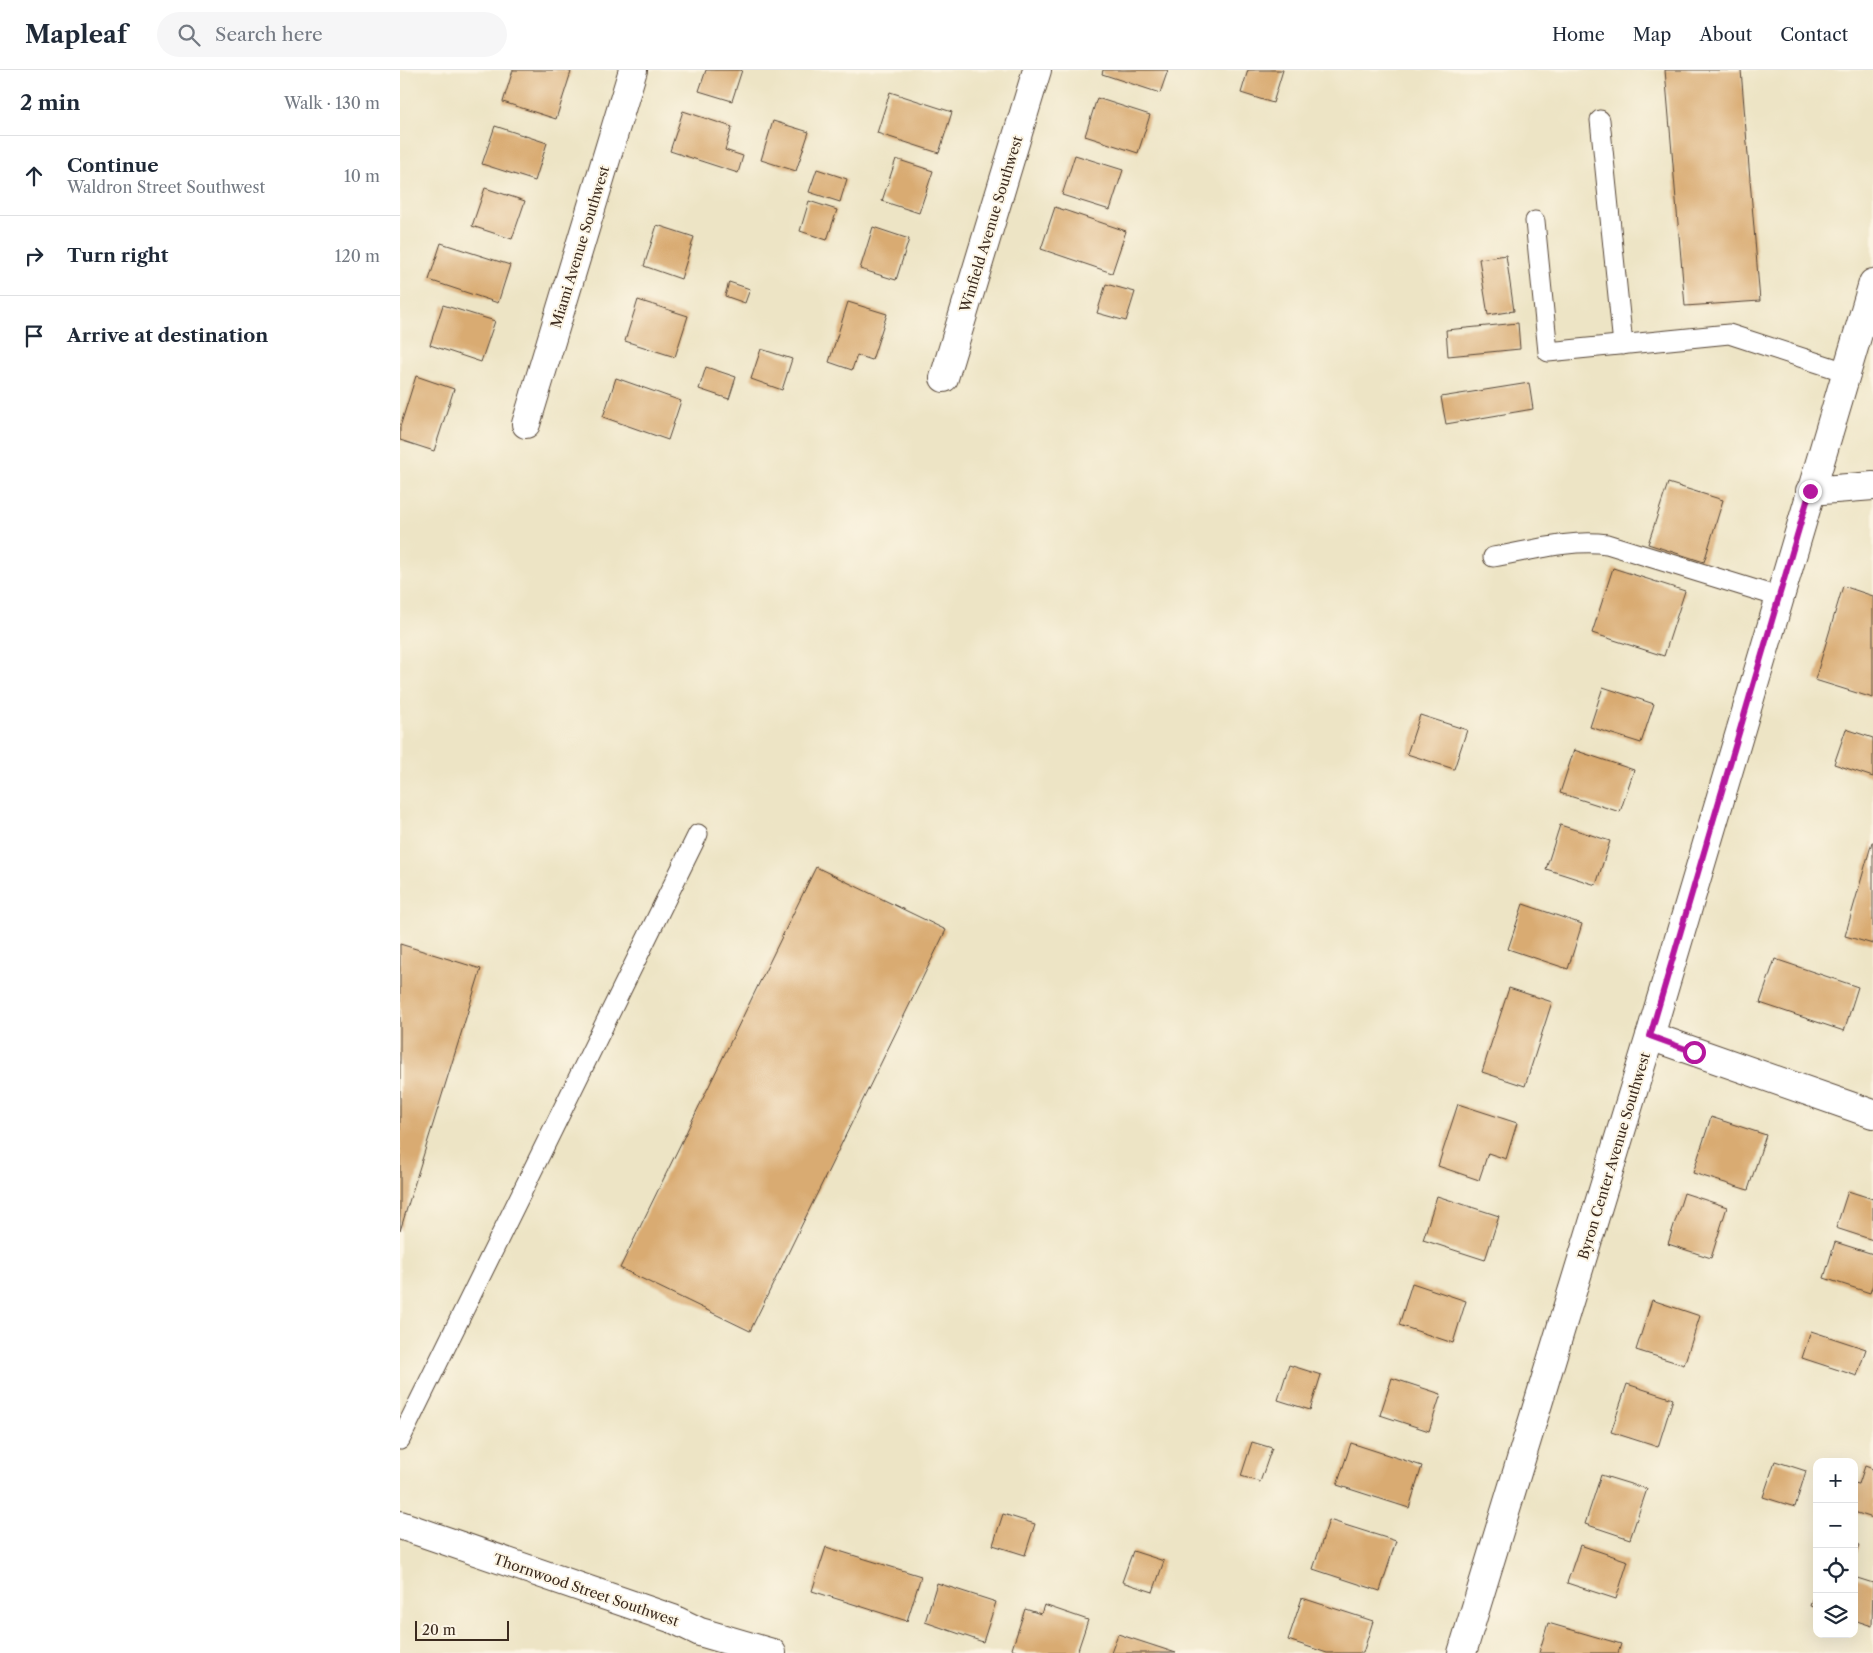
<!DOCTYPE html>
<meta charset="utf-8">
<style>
:root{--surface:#fff;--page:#f6f6f7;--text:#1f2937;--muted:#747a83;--line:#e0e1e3}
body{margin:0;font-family:"Libre Caslon Text",serif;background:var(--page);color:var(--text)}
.controls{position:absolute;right:15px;bottom:15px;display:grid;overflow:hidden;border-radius:10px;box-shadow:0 5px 20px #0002}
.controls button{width:45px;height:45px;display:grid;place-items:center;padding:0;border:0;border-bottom:1px solid var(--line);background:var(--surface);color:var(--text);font:25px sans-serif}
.scale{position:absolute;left:15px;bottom:12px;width:94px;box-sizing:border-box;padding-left:5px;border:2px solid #3b2a1e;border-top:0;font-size:14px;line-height:18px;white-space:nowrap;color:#3b2a1e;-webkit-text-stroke:4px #fcf5e5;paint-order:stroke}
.stop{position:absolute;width:15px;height:15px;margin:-11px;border:4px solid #b5179e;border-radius:50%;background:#fff}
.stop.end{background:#b5179e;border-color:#fff;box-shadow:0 1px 5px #0008}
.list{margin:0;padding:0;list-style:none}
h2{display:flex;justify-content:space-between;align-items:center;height:65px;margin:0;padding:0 20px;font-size:21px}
h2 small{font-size:16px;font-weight:400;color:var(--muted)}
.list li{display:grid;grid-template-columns:32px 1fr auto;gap:15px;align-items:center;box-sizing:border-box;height:80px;padding:0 20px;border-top:1px solid var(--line)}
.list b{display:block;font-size:19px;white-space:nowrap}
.list p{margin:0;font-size:16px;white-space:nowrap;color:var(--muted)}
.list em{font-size:16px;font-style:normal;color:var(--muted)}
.icon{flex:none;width:28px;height:28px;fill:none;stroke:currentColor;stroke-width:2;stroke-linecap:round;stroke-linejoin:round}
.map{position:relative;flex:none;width:1473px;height:1583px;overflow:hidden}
header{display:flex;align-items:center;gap:30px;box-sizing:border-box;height:70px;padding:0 25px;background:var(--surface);border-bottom:1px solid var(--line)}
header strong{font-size:24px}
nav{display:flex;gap:28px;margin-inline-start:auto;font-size:18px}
.search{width:350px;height:45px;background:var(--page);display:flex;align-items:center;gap:12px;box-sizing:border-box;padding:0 18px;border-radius:28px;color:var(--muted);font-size:19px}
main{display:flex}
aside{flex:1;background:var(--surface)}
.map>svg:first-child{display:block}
.building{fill:#d9ab72}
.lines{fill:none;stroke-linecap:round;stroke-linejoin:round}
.lane-casing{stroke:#564637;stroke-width:21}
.street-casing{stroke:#564637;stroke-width:30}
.secondary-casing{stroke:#564637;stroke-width:30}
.lane{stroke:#fff;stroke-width:19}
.street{stroke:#fff;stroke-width:28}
.secondary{stroke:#fff;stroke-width:28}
.route{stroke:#b5179e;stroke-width:6}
.labels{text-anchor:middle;stroke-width:4;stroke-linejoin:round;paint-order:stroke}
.street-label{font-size:14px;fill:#3b2a1e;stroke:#fcf5e5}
</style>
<header>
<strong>Mapleaf</strong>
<div class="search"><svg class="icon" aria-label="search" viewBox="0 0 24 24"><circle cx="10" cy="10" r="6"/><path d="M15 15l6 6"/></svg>Search here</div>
<nav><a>Home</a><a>Map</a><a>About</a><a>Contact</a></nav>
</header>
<main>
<aside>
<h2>2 min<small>Walk · 130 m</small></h2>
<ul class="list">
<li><svg class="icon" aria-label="ahead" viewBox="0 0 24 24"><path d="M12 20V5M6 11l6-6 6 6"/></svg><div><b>Continue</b><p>Waldron Street Southwest</p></div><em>10 m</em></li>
<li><svg class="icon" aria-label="right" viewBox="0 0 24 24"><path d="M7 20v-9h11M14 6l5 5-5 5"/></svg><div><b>Turn right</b></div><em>120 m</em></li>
<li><svg class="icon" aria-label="arrive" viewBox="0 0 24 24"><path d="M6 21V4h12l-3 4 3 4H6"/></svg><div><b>Arrive at destination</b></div></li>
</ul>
</aside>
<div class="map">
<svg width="1473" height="1583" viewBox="0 0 1473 1583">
<rect width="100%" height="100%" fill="#fcf5e5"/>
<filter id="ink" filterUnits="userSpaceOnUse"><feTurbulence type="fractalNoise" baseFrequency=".02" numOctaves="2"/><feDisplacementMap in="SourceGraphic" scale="10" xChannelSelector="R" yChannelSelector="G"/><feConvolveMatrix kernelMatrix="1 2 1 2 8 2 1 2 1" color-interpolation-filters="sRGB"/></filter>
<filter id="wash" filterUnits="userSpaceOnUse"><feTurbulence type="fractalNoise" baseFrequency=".0096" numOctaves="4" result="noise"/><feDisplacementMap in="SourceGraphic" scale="20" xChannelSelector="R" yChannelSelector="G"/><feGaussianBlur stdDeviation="1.12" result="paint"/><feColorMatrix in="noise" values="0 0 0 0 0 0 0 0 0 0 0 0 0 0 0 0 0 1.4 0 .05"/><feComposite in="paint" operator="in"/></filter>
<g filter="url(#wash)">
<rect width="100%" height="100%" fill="#ede4c5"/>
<g id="blocks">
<!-- building -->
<g class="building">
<polygon points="113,0 165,0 171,2 156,49 103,32"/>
<polygon points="306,0 342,0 332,31 299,21"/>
<polygon points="703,0 768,0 760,23 702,4"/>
<polygon points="848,0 883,0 873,33 841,23"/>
<polygon points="1265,0 1341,0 1360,231 1285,236"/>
<polygon points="490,22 552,42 539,83 477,63"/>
<polygon points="697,28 750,45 738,83 685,66"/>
<polygon points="283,41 332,57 325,80 343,86 338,103 270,81"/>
<polygon points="373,51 409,62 396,101 361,90"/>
<polygon points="95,56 147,73 135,111 82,94"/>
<polygon points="675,85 723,100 710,140 662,125"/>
<polygon points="496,89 533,101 519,143 482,131"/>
<polygon points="417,99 447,109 440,132 409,122"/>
<polygon points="85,118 125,131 112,169 72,156"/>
<polygon points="409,131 437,140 427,170 400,161"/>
<polygon points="655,137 726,161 712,203 641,179"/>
<polygon points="257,155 294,167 281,209 244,196"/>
<polygon points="473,157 509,169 496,210 460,199"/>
<polygon points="41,173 110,195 98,233 29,210"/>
<polygon points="1106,185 1114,241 1088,245 1079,189"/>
<polygon points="329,212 350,219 345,233 325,226"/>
<polygon points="706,214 735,222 726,251 697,243"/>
<polygon points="238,230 288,246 275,287 225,271"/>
<polygon points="448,232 487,244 472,290 457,285 452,300 429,292"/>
<polygon points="43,235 95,251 81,292 30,275"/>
<polygon points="1118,253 1120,279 1048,286 1046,260"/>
<polygon points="361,279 392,289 382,320 351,309"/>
<polygon points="306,297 336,307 329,329 299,319"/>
<polygon points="16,306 54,319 34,381 0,370 0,357"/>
<polygon points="216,308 281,331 268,370 203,347"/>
<polygon points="1129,313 1133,339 1046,354 1041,327"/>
<polygon points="1268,413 1323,430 1304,492 1248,474"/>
<polygon points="1213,498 1285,521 1264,586 1192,563"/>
<polygon points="1443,516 1473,526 1473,628 1415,610"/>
<polygon points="1203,617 1254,634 1241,673 1190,657"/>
<polygon points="1020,645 1067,660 1054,699 1007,684"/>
<polygon points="1446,659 1473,668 1473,707 1434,694"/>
<polygon points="1174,680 1234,700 1220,742 1160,723"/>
<polygon points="1160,755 1210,771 1196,815 1146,799"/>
<polygon points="1472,772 1473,772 1473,874 1445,866"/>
<polygon points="416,797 546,860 350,1261 220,1198"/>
<polygon points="1123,834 1182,854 1168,899 1108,879"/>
<polygon points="0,874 81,899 0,1161"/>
<polygon points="1375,889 1458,917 1444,961 1360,933"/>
<polygon points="1109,918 1152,932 1125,1016 1082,1002"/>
<polygon points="1058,1034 1117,1053 1106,1089 1088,1083 1079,1110 1038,1096"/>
<polygon points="1311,1047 1366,1065 1348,1120 1293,1103"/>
<polygon points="1448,1121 1473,1129 1473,1170 1436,1158"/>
<polygon points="1284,1123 1327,1137 1311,1188 1268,1174"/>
<polygon points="1037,1126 1099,1146 1085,1190 1023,1170"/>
<polygon points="1435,1172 1473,1184 1473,1214 1470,1223 1424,1208"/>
<polygon points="1012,1213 1066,1231 1053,1273 999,1255"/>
<polygon points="1252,1230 1300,1246 1284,1295 1236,1280"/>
<polygon points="1411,1261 1466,1279 1457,1306 1402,1288"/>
<polygon points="889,1295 921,1305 910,1340 878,1330"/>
<polygon points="992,1308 1041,1324 1029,1361 980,1345"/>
<polygon points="1227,1314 1273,1329 1258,1377 1211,1362"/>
<polygon points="852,1372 872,1378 860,1412 841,1406"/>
<polygon points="951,1373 1022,1396 1009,1438 937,1415"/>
<polygon points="1375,1391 1406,1401 1395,1437 1363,1427"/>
<polygon points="1465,1396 1473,1399 1473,1448 1454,1442 1454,1413 1459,1414"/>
<polygon points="1201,1405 1247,1419 1230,1469 1185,1454"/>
<polygon points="603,1444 635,1454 625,1485 593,1475"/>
<polygon points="929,1450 996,1471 980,1521 913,1499"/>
<polygon points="1454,1473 1460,1475 1454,1489"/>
<polygon points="1180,1475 1228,1491 1216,1529 1167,1513"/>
<polygon points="426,1477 521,1506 507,1551 412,1521"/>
<polygon points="733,1481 764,1491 753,1522 722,1512"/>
<polygon points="1454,1507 1473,1513 1472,1556 1454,1550"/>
<polygon points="537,1513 596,1532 583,1572 525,1552"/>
<polygon points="1416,1517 1417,1517 1417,1538 1410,1536"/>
<polygon points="902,1528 973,1551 963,1583 927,1583 888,1570"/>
<polygon points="644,1535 688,1550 677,1583 625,1583 612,1579 625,1539 641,1544"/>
<polygon points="1148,1553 1221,1574 1218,1583 1139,1583"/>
<polygon points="718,1564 776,1583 711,1583"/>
</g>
</g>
</g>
<g filter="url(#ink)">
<use href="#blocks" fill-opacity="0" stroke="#564637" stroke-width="1"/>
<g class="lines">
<defs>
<g id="lane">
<polyline points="1200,50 1223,275"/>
<polyline points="1135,151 1148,282 1329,264 1446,302"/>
<path d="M 1093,487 C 1130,481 1170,469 1207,474 L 1379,527"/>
<polyline points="0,1370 298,764"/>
</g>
<g id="street">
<polyline points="544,308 637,0"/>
<polyline points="126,354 233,0"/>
<polyline points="1410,421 1473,416"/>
<polyline points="1250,966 1473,1044"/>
<polyline points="0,1455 273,1549 300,1562 372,1583"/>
</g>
<polyline id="secondary" points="1062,1583 1250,966 1473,213"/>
</defs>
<!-- lane casing -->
<use href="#lane" class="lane-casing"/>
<!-- street casing -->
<use href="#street" class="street-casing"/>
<!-- secondary casing -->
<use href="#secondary" class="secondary-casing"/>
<!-- lane -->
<use href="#lane" class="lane"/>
<!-- street -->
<use href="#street" class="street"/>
<!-- secondary -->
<use href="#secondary" class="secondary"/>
</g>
</g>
<g class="lines" filter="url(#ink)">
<!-- route -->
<polyline class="route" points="1294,982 1250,966 1410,421"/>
</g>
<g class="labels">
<!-- street labels -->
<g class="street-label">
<text transform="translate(591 154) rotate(-73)" y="5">Winfield Avenue Southwest</text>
<text transform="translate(180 177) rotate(-73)" y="5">Miami Avenue Southwest</text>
<text transform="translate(1214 1086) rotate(-73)" y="5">Byron Center Avenue Southwest</text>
<text transform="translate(186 1520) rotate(19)" y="5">Thornwood Street Southwest</text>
</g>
</g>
</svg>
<div class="controls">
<button>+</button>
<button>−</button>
<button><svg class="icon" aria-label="locate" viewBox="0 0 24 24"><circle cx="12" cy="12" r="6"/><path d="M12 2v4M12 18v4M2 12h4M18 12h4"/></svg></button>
<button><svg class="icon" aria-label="layers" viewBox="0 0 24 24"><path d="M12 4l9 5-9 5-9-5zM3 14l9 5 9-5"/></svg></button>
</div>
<div class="scale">20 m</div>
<div class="stop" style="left:1294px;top:982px"></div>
<div class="stop end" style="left:1410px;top:421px"></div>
</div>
</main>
